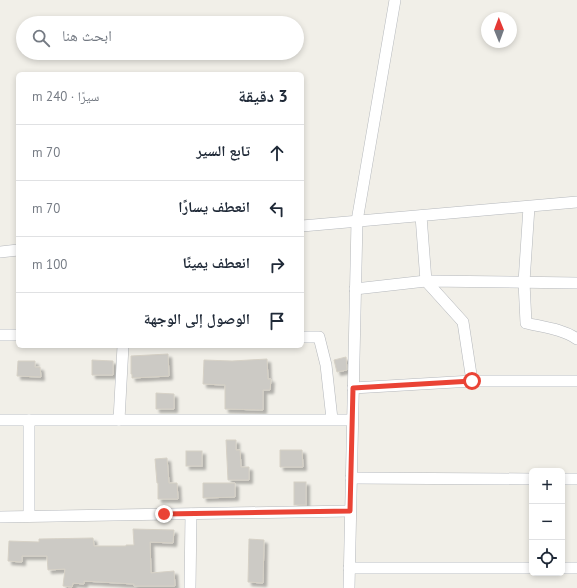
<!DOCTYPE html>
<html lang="ar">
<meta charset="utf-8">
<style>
:root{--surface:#fff;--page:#f6f6f7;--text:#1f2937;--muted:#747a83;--line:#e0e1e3}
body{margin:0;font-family:"PT Sans","Noto Naskh Arabic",sans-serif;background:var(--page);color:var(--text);direction:rtl}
.controls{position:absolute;right:12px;bottom:12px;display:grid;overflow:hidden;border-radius:6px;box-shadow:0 2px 6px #0003}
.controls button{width:36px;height:36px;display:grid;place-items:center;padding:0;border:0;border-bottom:1px solid var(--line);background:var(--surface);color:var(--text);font:20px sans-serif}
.compass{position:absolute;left:481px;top:12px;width:36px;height:36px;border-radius:50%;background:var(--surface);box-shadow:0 2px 6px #0003;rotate:359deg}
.stop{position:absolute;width:12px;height:12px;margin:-9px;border:3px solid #ea4335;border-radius:50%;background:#fff}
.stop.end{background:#ea4335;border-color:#fff;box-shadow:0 1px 4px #0008}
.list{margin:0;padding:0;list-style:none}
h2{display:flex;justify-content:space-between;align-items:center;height:52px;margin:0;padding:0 16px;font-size:17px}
h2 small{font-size:13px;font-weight:400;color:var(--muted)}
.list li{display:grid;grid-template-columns:26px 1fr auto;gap:12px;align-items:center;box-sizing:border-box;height:56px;padding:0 16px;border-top:1px solid var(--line)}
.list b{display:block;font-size:15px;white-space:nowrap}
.list em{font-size:13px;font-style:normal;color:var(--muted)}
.icon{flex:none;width:22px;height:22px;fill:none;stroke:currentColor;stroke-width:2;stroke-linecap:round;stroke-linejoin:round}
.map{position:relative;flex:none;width:577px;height:588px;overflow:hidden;direction:ltr}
.search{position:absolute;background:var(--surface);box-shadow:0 2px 6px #0003;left:16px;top:16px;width:288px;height:44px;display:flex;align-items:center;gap:10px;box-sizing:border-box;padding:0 14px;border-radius:22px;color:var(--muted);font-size:15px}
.panel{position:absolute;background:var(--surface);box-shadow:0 2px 6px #0003;left:16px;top:72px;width:288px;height:276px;border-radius:6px;direction:rtl}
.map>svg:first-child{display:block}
.building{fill:#cccac5;stroke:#d6d1c6;filter:url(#shadow)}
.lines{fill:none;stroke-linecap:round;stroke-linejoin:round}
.street-casing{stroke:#b5b8bc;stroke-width:12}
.street{stroke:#fff;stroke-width:11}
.route{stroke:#ea4335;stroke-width:5}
</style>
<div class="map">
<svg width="577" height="588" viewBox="0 0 577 588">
<defs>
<filter id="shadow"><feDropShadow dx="3.5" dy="3.5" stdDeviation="1" flood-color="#0004"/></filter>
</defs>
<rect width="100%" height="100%" fill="#f1efe8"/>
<!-- building -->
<g class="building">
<polygon points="168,354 169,376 132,378 132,374 131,374 131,356"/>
<polygon points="346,357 347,370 337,372 334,360"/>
<polygon points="267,359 268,379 271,379 270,390 263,390 263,410 225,409 225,385 203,384 204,360 232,361"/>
<polygon points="92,360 113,361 113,375 92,375"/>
<polygon points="18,361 35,361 35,367 40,367 41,377 17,376"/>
<polygon points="156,393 174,394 174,409 156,409"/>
<polygon points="226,440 236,440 236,450 240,450 241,467 249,467 249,480 228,480"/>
<polygon points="280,450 302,450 303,467 280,467"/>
<rect x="186" y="451" width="16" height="15"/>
<polygon points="167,458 169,483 177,483 178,499 158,499 158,483 157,483 155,459"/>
<rect x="294" y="482" width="12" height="23"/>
<polygon points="203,483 235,483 235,497 203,498"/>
<polygon points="133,529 174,530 173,543 150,542 151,573 174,571 175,586 134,586 134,584 84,581 84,584 73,583 72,587 63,586 65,569 48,570 47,556 22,556 22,562 8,561 9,541 39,542 39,539 93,538 94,546 126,546 126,545 134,545"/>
<polygon points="249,539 264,540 263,583 248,582"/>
</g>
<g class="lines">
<defs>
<g id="street">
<path d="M 529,207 L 524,282 L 526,323 C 542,327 563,329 577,339"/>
<polyline points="421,216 426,281 463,322 472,381"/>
<polyline points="302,226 577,202"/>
<polyline points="0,252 18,250"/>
<polyline points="355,289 426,281 577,283"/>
<polyline points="0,335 18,335"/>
<polyline points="302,337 319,337 326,365 332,419"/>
<polyline points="353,388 472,381 577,381"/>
<polyline points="0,420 352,420"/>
<polyline points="119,420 123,346"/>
<polyline points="351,478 532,479"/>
<polyline points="562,479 577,479"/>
<polyline points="29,516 29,420"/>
<polyline points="0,517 350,511"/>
<polyline points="349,568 532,568"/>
<polyline points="562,568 577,568"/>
<polyline points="190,588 191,514"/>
<polyline points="349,588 357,221 395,0"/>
</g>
</defs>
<!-- street casing -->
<use href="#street" class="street-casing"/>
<!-- street -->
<use href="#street" class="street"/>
</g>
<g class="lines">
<!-- route -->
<polyline class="route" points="164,514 350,511 353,388 472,381"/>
</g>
</svg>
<div class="controls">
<button>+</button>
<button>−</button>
<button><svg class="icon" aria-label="locate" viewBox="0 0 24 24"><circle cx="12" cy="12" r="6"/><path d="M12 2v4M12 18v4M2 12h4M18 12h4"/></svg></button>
</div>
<svg class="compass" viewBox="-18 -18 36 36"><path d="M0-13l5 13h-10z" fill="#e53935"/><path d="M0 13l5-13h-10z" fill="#747a83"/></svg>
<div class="stop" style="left:472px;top:381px"></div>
<div class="stop end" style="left:164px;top:514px"></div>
<div class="search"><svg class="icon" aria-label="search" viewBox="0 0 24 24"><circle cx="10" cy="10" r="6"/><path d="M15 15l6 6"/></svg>ابحث هنا</div>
<section class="panel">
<h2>3 دقيقة<small>سيرًا · 240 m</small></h2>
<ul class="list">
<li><svg class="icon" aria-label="ahead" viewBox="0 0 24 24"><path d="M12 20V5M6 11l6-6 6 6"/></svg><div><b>تابع السير</b></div><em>70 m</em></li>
<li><svg class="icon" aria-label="left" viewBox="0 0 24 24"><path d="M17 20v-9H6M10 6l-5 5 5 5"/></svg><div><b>انعطف يسارًا</b></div><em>70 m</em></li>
<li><svg class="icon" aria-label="right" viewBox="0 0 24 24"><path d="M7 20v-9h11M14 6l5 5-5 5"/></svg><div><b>انعطف يمينًا</b></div><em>100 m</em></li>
<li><svg class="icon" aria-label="arrive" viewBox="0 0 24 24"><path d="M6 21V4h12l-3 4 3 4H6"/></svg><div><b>الوصول إلى الوجهة</b></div></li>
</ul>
</section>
</div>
